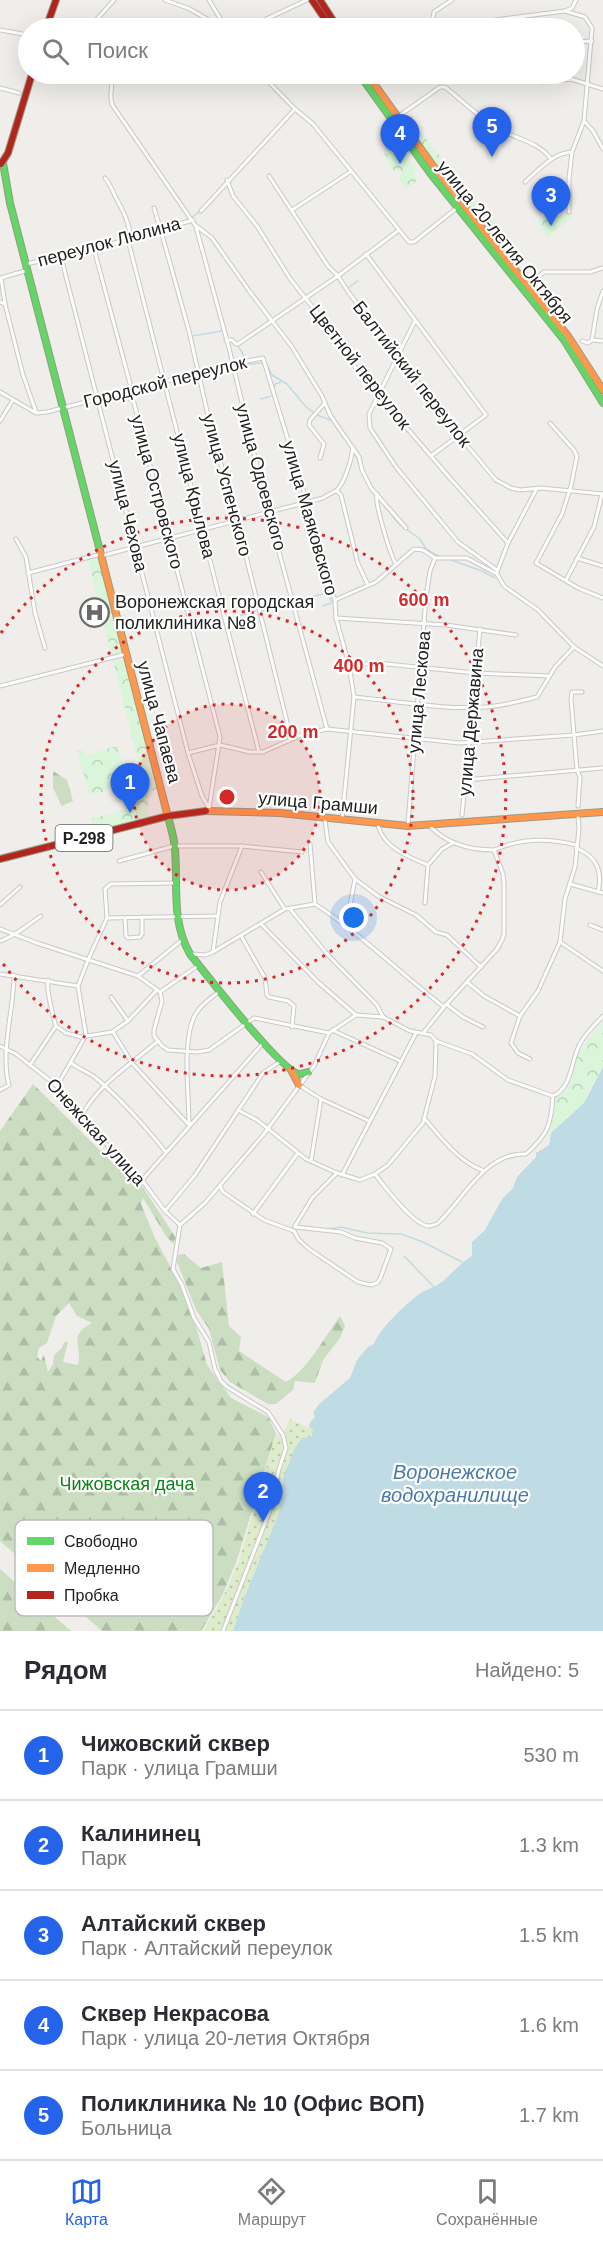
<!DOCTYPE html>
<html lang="ru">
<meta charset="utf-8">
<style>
:root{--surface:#fff;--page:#f7f7f7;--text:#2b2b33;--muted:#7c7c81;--line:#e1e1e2;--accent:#2563eb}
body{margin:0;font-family:Arial,sans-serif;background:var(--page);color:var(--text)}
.you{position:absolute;left:354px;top:918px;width:21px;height:21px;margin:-15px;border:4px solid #fff;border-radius:50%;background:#1a73e8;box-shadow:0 0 0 9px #1a73e833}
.badge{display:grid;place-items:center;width:39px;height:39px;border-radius:50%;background:var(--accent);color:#fff;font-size:20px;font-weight:700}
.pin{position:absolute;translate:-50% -50px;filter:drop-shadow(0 2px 3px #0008)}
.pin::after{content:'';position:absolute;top:32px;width:21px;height:18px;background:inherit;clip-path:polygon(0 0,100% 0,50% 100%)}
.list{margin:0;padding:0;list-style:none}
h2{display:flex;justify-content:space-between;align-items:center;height:78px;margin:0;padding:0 24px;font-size:26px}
h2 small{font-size:20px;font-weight:400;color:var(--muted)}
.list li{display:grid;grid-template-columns:39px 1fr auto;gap:18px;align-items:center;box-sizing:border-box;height:90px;padding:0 24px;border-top:2px solid var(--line)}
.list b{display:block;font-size:22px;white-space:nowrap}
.list p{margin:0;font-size:20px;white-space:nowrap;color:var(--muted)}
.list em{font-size:20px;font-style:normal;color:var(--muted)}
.icon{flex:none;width:33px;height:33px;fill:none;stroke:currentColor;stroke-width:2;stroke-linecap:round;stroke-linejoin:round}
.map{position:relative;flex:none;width:603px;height:1631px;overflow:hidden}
.search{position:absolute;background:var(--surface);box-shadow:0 6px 24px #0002;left:18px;right:18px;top:18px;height:66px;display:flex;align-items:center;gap:15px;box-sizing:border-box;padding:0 21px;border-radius:33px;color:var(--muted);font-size:22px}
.sheet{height:528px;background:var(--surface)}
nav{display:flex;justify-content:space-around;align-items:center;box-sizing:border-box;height:84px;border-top:2px solid var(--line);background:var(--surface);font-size:16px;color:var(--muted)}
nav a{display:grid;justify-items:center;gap:3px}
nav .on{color:var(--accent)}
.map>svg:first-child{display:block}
.forest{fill:url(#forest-firs);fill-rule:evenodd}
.park{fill:url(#park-crowns)}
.garden{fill:url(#garden-dots)}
.water{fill:#bfdbe3}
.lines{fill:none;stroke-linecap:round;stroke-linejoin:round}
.stream{stroke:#bfdbe3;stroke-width:1.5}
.street-casing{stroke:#c9c8c7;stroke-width:5}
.fast-casing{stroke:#999a82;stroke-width:8}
.slow-casing{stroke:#999a82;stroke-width:8}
.jam-casing{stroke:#999a82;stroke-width:8}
.street{stroke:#fdfcfc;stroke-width:3}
.fast{stroke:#63d668;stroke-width:6}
.slow{stroke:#ff974d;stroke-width:6}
.jam{stroke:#b3261e;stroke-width:6}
.ring{fill:none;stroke:#d62828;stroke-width:3;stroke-dasharray:3 6}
.labels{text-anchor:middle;stroke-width:4.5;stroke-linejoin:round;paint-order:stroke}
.shield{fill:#fff;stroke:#646464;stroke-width:1.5}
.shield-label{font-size:16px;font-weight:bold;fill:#222}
.street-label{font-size:18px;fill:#222;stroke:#fff}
.poi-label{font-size:18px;fill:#222;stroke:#fff;text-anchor:start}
.park-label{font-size:18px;fill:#0c8416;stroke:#fff}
.water-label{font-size:20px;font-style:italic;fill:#4a7aab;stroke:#fff}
.key{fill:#fff;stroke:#bdbdbd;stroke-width:1.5}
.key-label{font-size:16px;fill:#222}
.centre{fill:#d62828;stroke:#fff;stroke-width:3}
.ring-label{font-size:18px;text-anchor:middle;font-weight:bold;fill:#d62828;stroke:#fff;stroke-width:4.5;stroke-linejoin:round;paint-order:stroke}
</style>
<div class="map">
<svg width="603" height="1631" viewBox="0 0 603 1631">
<defs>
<pattern id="forest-firs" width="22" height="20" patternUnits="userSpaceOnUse" patternTransform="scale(1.5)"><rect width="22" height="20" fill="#cbdec1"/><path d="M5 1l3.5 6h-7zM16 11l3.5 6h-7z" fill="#aebea6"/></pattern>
<pattern id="park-crowns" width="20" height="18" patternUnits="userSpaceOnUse" patternTransform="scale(1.5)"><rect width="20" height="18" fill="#daf5da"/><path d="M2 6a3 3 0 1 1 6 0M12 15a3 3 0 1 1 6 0" fill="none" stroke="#bbd2bb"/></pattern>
<pattern id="garden-dots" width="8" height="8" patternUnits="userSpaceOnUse" patternTransform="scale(1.5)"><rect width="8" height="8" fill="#ddeccb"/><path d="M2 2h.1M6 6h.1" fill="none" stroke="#bdcaae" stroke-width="1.8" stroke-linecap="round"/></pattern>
</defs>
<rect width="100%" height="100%" fill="#f0eeeb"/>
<!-- forest -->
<g class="forest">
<polygon points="53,771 67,780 73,801 62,806 53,788"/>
<path d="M 33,1084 L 131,1181 L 139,1181 L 176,1238 L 173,1244 L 166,1236 L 143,1198 L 141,1204 L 155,1238 L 178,1281 L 195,1323 L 207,1365 L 231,1398 L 268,1417 L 276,1433 L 237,1560 L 222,1596 L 201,1631 L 102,1631 L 0,1541 L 0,1131 ZM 69,1303 L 77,1316 L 92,1323 C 67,1335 83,1347 78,1365 L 63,1362 L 68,1342 L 64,1342 L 62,1348 L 54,1355 L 53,1364 L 48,1372 L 44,1354 L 41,1361 L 37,1357 L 39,1348 L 47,1343 L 56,1316 Z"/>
<path d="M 184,1254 L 201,1268 L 222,1262 L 229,1326 L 241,1337 L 239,1351 L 286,1382 C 306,1372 326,1335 340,1316 L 345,1326 L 340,1338 L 323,1360 L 315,1383 L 295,1381 L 293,1390 L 276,1404 L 268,1404 L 230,1382 L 220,1370 L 209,1329 L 196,1310 L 177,1262 L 178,1255 Z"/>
<polygon points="0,1569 71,1631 0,1631"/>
</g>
<!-- park -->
<g class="park">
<polygon points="408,115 480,208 483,206 506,236 497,242 459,197 461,194 451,181 448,182 400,119"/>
<polygon points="396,142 416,169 414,175 418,180 406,189 398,178 402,172 400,169 394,171 385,159 387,157 383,151"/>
<polygon points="571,214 573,217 548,237 537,222 542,217"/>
<polygon points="98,558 157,790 147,792 150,807 147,808 149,817 94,831 90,819 125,810 123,798 146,792 88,560"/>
<polygon points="118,746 125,772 113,789 91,795 89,794 77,751 84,749 86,755"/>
<path d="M 603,1022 L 603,1067 L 597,1080 L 590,1088 L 584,1103 L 551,1133 L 554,1098 C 574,1084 573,1075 577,1052 L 582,1048 Z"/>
</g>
<!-- garden -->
<polygon class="garden" points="290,1419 313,1430 310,1438 305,1437 284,1475 279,1513 244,1598 233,1631 203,1631 223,1597 239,1561 276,1434 282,1436"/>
<!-- water -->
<path class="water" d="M 603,1067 L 603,1631 L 233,1631 L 244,1598 L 279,1513 L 284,1475 L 295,1448 L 302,1438 L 311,1437 L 313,1430 L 309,1427 L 310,1422 L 315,1417 L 313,1413 L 319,1404 L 350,1378 L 357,1360 L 368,1347 L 374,1344 C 379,1329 405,1305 418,1295 C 424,1290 433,1288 439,1284 C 451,1275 459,1264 472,1256 L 472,1242 L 485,1230 L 502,1199 L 513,1188 L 517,1177 L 536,1157 L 536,1153 L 549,1145 L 551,1133 L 584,1103 Z"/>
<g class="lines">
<!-- stream -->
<g class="stream">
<polyline points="191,218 199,212"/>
<polyline points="345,290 358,281"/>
<polyline points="192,336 222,331"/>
<polyline points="232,342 238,346 246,359"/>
<polyline points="248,364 262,363"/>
<polyline points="267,365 272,375 287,384 306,407 317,415 333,421"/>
<polyline points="274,388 275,384 281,382"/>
<polyline points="261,399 271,396"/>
<polyline points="344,437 359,461"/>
<polyline points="364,477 373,493"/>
<polyline points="382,503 399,524 420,539 426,549 440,557"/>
<polyline points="402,557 412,549"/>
<polyline points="451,560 482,571 495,578"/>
<polyline points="296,601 326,593 328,594 332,602"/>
<polyline points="323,606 331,603"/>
<polyline points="261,611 291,602"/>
<polyline points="208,625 255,611"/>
<polyline points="328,1229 341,1227 367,1233 401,1234 423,1242 462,1262"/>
<polyline points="404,1256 434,1287"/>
</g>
<defs>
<g id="street">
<polyline points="165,0 190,9 222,28"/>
<polyline points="209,0 226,28"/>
<polyline points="565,11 585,17 592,28 584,121 593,131 603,149"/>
<polyline points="523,16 524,28"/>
<polyline points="89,28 114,0"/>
<polyline points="247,28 307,0"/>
<polyline points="431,28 434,12 452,0"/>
<polyline points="490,28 495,20 565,11 572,8 576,0"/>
<polyline points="0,30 28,35"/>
<polyline points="574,42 592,41"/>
<path d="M 108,74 C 116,85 107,95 113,106 L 195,225 L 212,238 L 250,292 L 292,347 L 322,396 L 330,415 L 359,457 L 362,470 L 371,488 L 406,528"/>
<polyline points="261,74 295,109 313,124 409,242 414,242 458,207"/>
<polyline points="506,74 541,82 571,79 603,89"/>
<polyline points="372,81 385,74"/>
<polyline points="0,88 19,93"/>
<path d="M 399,116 L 440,87 L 445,87 C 461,100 477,115 494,126 C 513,139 537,140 551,159"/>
<polyline points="269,176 328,266 338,276 349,293 459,436 496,480 511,488 520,490 541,488 603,494"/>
<path d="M 105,178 C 110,184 112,189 115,196 C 124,213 128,219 131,239"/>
<polyline points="227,180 233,196 257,226 291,280 334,334 357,370 449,477 508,543"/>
<path d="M 525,182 C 539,170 552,153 572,152"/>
<polyline points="154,208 161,231"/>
<polyline points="292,210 350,172"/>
<polyline points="201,211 295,109"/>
<polyline points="569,212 569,178 572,152 584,121"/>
<polyline points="196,227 229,348 266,504 327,729"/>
<polyline points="161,231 189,331 211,429 241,536 290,734 289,741"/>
<polyline points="128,240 259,752"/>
<polyline points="94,249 132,391"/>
<polyline points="366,254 486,415 431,456"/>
<polyline points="61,257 188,753 202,796 209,808"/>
<polyline points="26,264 94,249 193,220"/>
<polyline points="529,284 544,272 590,272 603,268"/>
<polyline points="0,302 5,304 1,278 28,270"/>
<polyline points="5,304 23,375 36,412"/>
<polyline points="415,321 369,414 370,428 396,467 458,542 497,570"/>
<polyline points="226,340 232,340 236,344 238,344 338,276 399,230"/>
<polyline points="592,340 603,341"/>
<polyline points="582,341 588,343 592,340 597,309 603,291"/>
<polyline points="0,392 36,413 47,412 232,364 263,358 307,502 328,583 335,600 336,618 349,665 354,697 342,819"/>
<polyline points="120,395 129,398 134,403 220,737 209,808"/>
<polyline points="0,421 13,400"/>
<polyline points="550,423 574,450 577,456 571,486 562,514 536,563 578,588 603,598"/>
<polyline points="320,458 324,444 309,425 310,420 325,403"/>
<polyline points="337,491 341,495 358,564 368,585"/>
<path d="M 377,494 C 374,502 391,557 396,564"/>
<polyline points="16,539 26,557 35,613 45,648"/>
<path d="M 101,556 L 323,498 C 327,495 333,493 337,490 C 345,482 352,458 353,447"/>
<polyline points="577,558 603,566"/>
<polyline points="497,572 508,543 536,490"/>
<polyline points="28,573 101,554"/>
<polyline points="497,574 504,586 538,610 574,647 603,666"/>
<polyline points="566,580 594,527 602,494"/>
<polyline points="335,600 376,582 414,549 423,550 435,558 467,558 497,574"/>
<polyline points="336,618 446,625 516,635"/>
<polyline points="349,665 377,663 475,673 550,676"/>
<polyline points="0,686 126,654"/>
<path d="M 354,697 C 397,701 443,710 486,707 C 503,706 520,701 537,697 L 555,667 L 574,647"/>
<polyline points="188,753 220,745 250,752 263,752 301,735 327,729 459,743 574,735 603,731"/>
<polyline points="465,780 603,768"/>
<polyline points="578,806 580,777 577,770 571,699 572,692 582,692"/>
<polyline points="462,815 480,629"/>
<polyline points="325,820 328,842 355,879 378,896 416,915 436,932 447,935 481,967"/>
<polyline points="408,824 426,597 430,571 435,558"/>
<path d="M 378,825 C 383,847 408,857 428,865"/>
<path d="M 310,844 L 315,904 C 361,934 400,973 444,1007"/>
<path d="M 576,848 C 596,856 603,871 598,892"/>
<path d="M 494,850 C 521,838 548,838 576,845"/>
<polyline points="119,861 174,846 242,846 302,852"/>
<polyline points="261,872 284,908"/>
<polyline points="570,884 603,893"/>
<polyline points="425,903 428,865 442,849 453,843"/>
<polyline points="0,905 20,887"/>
<polyline points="290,909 328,955 377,1005 383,1017"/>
<polyline points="107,918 217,916"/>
<polyline points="125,918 126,936 128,938 140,937 142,934 142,917"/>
<polyline points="354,920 350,905 355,879"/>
<polyline points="262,925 318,982 356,1015"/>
<polyline points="590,925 603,930"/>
<polyline points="0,929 37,943 138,976 160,992 162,1001 154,1030 154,1036 162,1046 168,1050 197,1052 209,1050 254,1018 329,1033"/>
<polyline points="241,936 265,978 267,995 269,997 288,1001 294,1006 292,1027"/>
<path d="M 0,941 C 16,936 27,925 41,916"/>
<polyline points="560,942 603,971"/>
<polyline points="213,952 220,902 242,846"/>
<polyline points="192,954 205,955 213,952 285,909 315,904"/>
<polyline points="0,974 78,986"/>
<polyline points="138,976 182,940"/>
<path d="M 48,980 C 46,989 53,1017 56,1026 L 66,1033 L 81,1037 L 112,1032 L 128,1021 L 157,990"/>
<polyline points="467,982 484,996 520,1016"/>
<polyline points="160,992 199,965"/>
<polyline points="111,997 128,1021"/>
<polyline points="446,1004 463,1017 483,1027"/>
<polyline points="332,1030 400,1061"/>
<polyline points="113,1032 132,1063 188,1124"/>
<path d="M 424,1032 L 444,1007 L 497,949 L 502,940 L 504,934 L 504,884 L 503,874 L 494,850 C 469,850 446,844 429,825"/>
<polyline points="0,1046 16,1054 57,1086 101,1136 109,1148 142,1180 165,1211 180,1225"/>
<polyline points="530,1059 518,1053 511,1043 520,1016 538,991 560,942 565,899 575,867 579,829 578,816"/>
<path d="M 71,1063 C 79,1069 88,1072 96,1078 C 122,1100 144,1125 165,1151"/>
<polyline points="30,1065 56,1026"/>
<polyline points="299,1085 321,1099 369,1121"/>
<polyline points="57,1086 86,1035 78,986 88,960 107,918 105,889 111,884 175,883"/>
<path d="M 0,1090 L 9,1085 C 0,1051 14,1010 14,975"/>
<path d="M 553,1096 C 574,1086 570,1059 581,1042 C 587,1032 595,1024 603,1016"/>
<polyline points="238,1110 257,1120 306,1159 337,1173 360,1180 375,1174 388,1165 423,1123 435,1076 436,1041"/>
<path d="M 82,1115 C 98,1085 132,1063 158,1041"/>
<path d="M 424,1118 C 442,1139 458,1161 484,1171"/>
<path d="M 189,1124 C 189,1095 182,1043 194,1017 C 199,1006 211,998 220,991"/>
<polyline points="311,1161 321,1099"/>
<path d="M 375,1174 C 384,1186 414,1226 429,1226 C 431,1226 437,1224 438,1223 C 464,1199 485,1152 526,1154 C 548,1134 551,1126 553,1096"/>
<polyline points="342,1175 416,1033"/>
<polyline points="142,1180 263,1043"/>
<polyline points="220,1186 223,1192 264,1220 294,1231 299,1240 309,1249 358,1282 371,1285 377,1283 380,1279 391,1249 382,1243 355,1238 341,1232 295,1227"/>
<polyline points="165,1211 195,1175 263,1073 281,1061"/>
<polyline points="253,1214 298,1153"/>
<polyline points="180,1225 205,1203 263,1135 314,1066 329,1033 356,1015 383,1017 410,1031 431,1035 436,1041 472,1054 508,1080 553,1096"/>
<polyline points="180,1225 173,1269 182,1285 194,1318 209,1342 215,1369 221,1381 227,1387 268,1412 283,1435 286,1448 279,1469 269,1513 223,1631"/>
<polyline points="295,1226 312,1198 337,1173"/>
</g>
<g id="fast">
<polyline points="359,74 430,173 564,340 603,403"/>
<polyline points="3,163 10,203 100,551"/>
<path d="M 168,817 C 171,827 174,838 175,849 C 178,885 171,921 190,954 C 205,973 282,1072 299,1074 C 302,1074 305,1073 308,1072"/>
</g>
<g id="slow">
<polyline points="367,74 439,174 568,336 603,390"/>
<polyline points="100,551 168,817"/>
<polyline points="206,811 280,813 408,826 603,812"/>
<polyline points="291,1070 299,1085"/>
</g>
<g id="jam">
<polyline points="312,0 331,28"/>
<polyline points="320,0 338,28"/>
<polyline points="46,28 56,0"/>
<polyline points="1,164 8,153 32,74"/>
<polyline points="0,859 168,816 206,811"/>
</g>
</defs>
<!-- street casing -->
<use href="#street" class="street-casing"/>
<!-- fast casing -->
<use href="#fast" class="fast-casing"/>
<!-- slow casing -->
<use href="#slow" class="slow-casing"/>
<!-- jam casing -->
<use href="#jam" class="jam-casing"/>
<!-- street -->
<use href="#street" class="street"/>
<!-- fast -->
<use href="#fast" class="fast"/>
<!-- slow -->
<use href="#slow" class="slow"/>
<!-- jam -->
<use href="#jam" class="jam"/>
</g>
<!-- distance rings -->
<circle cx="227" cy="797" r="93" fill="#d62828" fill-opacity=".12"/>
<g class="ring">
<circle cx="227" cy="797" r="93"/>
<circle cx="227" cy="797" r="186"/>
<path d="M1 633A279 279 0 1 1 1 961"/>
</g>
<!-- icons -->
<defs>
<symbol id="hospital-ring" viewBox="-11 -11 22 22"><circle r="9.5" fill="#fff" stroke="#6a6968" stroke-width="1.5"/><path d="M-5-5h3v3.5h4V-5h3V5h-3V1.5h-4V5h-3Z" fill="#6a6968"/></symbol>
</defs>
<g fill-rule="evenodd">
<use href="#hospital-ring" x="78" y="596" width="33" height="33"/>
</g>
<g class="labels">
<!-- shield labels -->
<rect class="shield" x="55.5" y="825" width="57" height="26" rx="4.5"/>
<g class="shield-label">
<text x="84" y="844">Р-298</text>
</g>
<!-- street labels -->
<g class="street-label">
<text transform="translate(109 242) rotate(-15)" y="6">переулок Люлина</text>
<text transform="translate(505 242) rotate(51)" y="6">улица 20-летия Октября</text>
<text transform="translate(360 367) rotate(52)" y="6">Цветной переулок</text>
<text transform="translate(412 374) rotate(52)" y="6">Балтийский переулок</text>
<text transform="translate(165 382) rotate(-14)" y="6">Городской переулок</text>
<text transform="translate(261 477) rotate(75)" y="6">улица Одоевского</text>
<text transform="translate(227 485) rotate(75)" y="6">улица Успенского</text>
<text transform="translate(157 492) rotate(75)" y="6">улица Островского</text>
<text transform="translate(194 496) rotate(76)" y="6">улица Крылова</text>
<text transform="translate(128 516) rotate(76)" y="6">улица Чехова</text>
<text transform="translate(310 518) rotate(74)" y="6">улица Маяковского</text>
<text transform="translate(419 692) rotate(-85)" y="6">улица Лескова</text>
<text transform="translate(159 722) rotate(75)" y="6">улица Чапаева</text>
<text transform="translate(471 722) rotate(-85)" y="6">улица Державина</text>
<text transform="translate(318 803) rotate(5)" y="6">улица Грамши</text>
<text transform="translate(96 1132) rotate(48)" y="6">Онежская улица</text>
</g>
<!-- poi labels -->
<g class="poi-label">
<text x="115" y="608">Воронежская городская<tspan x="115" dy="21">поликлиника №8</tspan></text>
</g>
<!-- park labels -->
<g class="park-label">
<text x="127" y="1490">Чижовская дача</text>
</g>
<!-- water labels -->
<g class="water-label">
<text x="455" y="1479">Воронежское<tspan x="455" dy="23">водохранилище</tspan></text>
</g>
</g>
<!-- legend -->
<rect x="15" y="1520" width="198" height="96" rx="9" class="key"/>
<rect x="27" y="1537" width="27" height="8" fill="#63d668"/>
<rect x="27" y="1564" width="27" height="8" fill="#ff974d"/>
<rect x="27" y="1591" width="27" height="8" fill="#b3261e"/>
<g class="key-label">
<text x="64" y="1547">Свободно</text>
<text x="64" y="1574">Медленно</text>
<text x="64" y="1601">Пробка</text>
</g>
<circle cx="227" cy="797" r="9" class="centre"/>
<g class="ring-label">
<text x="424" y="606">600 m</text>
<text x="359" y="672">400 m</text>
<text x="293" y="738">200 m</text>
</g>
</svg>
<div class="you"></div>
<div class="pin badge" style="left:130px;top:813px">1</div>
<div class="pin badge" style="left:263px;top:1522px">2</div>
<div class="pin badge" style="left:551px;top:226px">3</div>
<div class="pin badge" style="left:400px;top:164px">4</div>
<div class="pin badge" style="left:492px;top:157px">5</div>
<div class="search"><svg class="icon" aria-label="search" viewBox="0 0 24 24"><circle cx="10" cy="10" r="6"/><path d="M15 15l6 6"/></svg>Поиск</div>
</div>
<section class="sheet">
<h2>Рядом<small>Найдено: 5</small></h2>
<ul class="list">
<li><span class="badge">1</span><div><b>Чижовский сквер</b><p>Парк · улица Грамши</p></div><em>530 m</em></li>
<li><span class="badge">2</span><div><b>Калининец</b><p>Парк</p></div><em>1.3 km</em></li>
<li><span class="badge">3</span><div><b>Алтайский сквер</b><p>Парк · Алтайский переулок</p></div><em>1.5 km</em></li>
<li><span class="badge">4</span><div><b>Сквер Некрасова</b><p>Парк · улица 20-летия Октября</p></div><em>1.6 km</em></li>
<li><span class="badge">5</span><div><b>Поликлиника № 10 (Офис ВОП)</b><p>Больница</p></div><em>1.7 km</em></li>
</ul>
</section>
<nav>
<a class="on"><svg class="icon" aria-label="map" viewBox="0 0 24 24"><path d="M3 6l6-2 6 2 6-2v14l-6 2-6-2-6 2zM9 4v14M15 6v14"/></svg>Карта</a>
<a><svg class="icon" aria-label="directions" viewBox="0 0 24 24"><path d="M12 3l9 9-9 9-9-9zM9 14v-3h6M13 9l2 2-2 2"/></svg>Маршрут</a>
<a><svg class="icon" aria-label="saved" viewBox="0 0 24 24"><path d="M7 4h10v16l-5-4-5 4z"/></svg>Сохранённые</a>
</nav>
